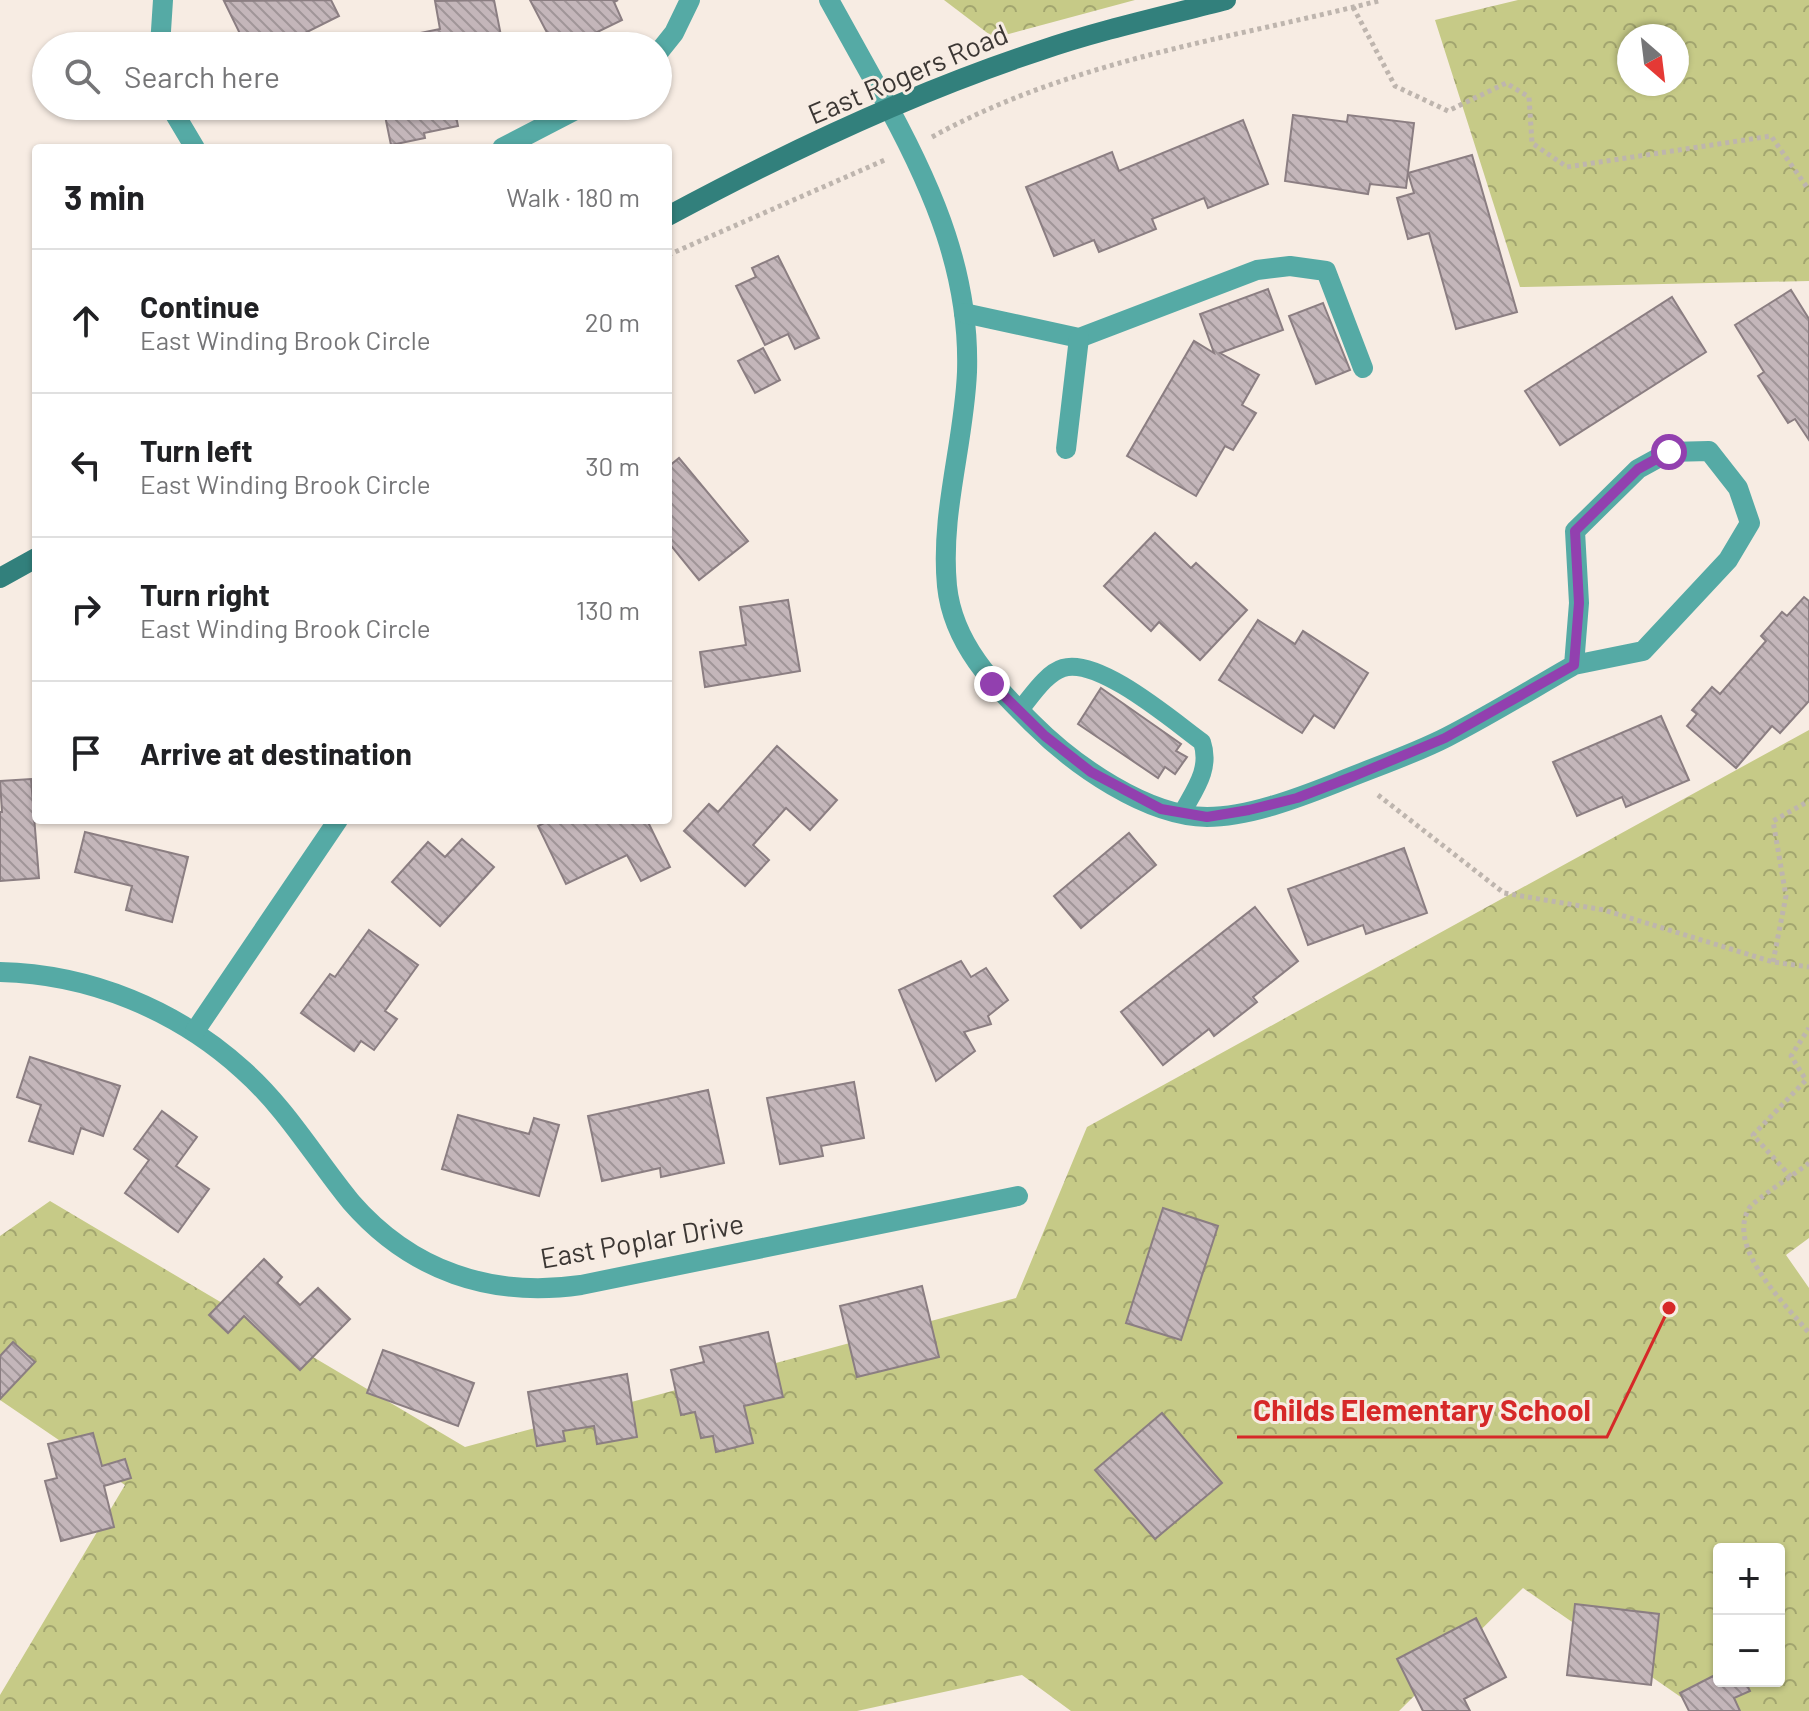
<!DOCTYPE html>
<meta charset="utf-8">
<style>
:root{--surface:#fff;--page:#f6f6f6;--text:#202124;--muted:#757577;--line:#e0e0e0}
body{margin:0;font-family:Barlow,sans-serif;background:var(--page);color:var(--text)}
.controls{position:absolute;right:24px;bottom:24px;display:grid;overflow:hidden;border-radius:8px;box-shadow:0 2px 6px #0004}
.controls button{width:72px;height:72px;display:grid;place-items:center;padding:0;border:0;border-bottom:2px solid var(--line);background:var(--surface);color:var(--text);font:40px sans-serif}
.compass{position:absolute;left:1617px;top:24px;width:72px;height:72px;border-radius:50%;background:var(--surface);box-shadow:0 2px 6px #0004;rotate:152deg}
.stop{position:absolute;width:24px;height:24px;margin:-18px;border:6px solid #9240af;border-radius:50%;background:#fff}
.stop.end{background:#9240af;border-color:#fff;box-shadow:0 2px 8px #0008}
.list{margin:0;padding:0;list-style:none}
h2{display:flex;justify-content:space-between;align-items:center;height:104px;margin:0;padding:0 32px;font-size:34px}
h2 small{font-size:26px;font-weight:400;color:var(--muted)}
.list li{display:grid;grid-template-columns:52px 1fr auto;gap:24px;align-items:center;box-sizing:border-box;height:144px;padding:0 32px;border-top:2px solid var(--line)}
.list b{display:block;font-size:30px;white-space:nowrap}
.list p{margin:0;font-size:26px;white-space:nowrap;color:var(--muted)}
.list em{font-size:26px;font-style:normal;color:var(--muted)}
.icon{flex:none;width:44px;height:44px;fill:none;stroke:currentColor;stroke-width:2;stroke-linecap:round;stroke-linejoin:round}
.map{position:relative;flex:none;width:1809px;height:1711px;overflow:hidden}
.search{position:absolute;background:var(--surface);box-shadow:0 2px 6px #0004;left:32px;top:32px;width:640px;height:88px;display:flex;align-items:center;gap:20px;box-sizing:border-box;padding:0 28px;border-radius:44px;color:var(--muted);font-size:30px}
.panel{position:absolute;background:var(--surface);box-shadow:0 2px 6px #0004;left:32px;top:144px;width:640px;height:680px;border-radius:8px}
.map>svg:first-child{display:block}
.forest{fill:url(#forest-crowns);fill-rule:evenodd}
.building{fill:url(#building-back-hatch);stroke:#8b7e82;stroke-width:2}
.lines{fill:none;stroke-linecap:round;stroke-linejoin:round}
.path{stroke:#beb5ae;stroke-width:5;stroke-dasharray:4 4;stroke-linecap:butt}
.service{stroke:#55aaa5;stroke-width:18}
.minor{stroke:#55aaa5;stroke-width:20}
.tertiary{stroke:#55aaa5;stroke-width:20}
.secondary{stroke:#32807c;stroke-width:20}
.route{stroke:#9240af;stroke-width:10}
.labels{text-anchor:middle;stroke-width:6;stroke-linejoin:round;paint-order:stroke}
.street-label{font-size:28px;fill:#3c3734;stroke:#f7ece3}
.leader{fill:none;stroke:#d62828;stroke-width:3}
.callout-dot{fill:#d62828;stroke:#f7ece3;stroke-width:3}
.callout-label{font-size:30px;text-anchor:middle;font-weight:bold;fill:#d62828;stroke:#f7ece3;stroke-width:6;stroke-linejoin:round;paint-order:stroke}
</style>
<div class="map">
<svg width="1809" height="1711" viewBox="0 0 1809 1711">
<defs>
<pattern id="forest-crowns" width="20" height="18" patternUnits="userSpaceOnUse" patternTransform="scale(2)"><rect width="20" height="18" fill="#c6ca87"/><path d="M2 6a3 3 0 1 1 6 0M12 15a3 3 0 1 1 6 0" fill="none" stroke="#a2a56f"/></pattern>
<pattern id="building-back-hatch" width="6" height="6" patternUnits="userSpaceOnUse" patternTransform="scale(2)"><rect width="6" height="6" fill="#c4b6ba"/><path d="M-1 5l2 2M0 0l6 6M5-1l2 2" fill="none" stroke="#a09598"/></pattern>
</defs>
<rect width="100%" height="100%" fill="#f7ece3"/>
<!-- forest -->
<g class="forest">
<polygon points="944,0 1135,0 994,38"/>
<path d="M 1518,0 L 1809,0 L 1809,281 L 1520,287 L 1435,20 ZM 1677,36 L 1677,84 L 1629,84 L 1629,36 Z"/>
<path d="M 1809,730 L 1809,1238 L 1786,1255 L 1809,1288 L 1809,1711 L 1701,1711 L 1523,1588 L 1399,1711 L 1071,1711 L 1022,1675 L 857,1711 L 0,1711 L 0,1695 L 125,1485 L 0,1400 L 0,1236 L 50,1201 L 465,1447 L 1016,1298 L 1087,1127 ZM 1719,1549 L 1779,1549 L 1779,1681 L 1719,1681 Z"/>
</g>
<!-- building -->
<g class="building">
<polygon points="331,0 339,16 279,46 246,46 224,1"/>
<polygon points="494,0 503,46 372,46 371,43 440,29 435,1"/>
<polygon points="530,0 618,0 614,2 622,20 587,37 590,44 587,46 554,46"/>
<polygon points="383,106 454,106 458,126 424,133 425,138 391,145"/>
<polygon points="1293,115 1347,122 1348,115 1414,123 1406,188 1370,184 1368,194 1285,181"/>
<polygon points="1243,120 1268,184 1208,208 1204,198 1152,219 1156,229 1099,252 1094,240 1054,256 1026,187 1112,152 1119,171"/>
<polygon points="1472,155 1517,312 1456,329 1429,233 1408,239 1397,198 1414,193 1408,173"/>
<polygon points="778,256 819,338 795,349 788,334 765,345 736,286 756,277 752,268"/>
<polygon points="1268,289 1283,330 1220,353 1259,375 1242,405 1256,413 1233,450 1225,446 1196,496 1127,456 1194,341 1214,353 1200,314"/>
<polygon points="1791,290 1809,319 1809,440 1795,419 1788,423 1758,376 1764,372 1735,325"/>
<polygon points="1672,297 1706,352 1560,445 1525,391"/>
<polygon points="1323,303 1350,370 1316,384 1289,316"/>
<polygon points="763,348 780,380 755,393 738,361"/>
<polygon points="679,458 748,541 699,580 668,542 668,467"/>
<polygon points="1155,533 1191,568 1196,563 1247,610 1200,660 1159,622 1151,631 1104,586"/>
<polygon points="1804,597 1809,601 1809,701 1780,733 1772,726 1736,768 1687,726 1697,714 1692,710 1712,687 1720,694 1766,641 1761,636 1782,612 1787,616"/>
<polygon points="788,600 800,671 705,687 700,652 746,645 740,607"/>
<polygon points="1258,620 1295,644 1303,631 1368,673 1334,728 1314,715 1302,733 1219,680"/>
<polygon points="1101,688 1181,744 1176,751 1187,757 1175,774 1165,767 1158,778 1078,724"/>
<polygon points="1661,716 1689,780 1626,807 1622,797 1577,816 1553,762"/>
<polygon points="777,746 837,800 810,830 786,808 753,845 769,860 745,886 684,831 709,804 718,812"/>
<polygon points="31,779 39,878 0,881 0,812 2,812 0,781"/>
<polygon points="550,820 647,820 670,867 641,881 627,855 566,884 538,826"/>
<polygon points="85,832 188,857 172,922 126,910 132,886 75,872"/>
<polygon points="1129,833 1156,865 1081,928 1054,896"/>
<polygon points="462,839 494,867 440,926 392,882 428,842 445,857"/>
<polygon points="1404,848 1427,913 1366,934 1363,925 1308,945 1288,889"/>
<polygon points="1255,907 1298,961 1253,997 1257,1002 1214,1036 1209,1029 1163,1065 1121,1012"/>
<polygon points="369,930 418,965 385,1011 397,1019 374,1050 361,1041 354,1051 301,1013 330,974 335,977"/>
<polygon points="961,961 971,977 986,968 1008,1000 988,1016 991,1024 964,1032 975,1051 936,1081 899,990"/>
<polygon points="30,1057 120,1086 103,1136 81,1128 73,1154 29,1141 41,1105 17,1097"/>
<polygon points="854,1082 864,1138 821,1146 823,1156 780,1164 767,1098"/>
<polygon points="708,1090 724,1163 661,1177 660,1168 602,1181 588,1116"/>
<polygon points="162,1111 197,1137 176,1166 209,1189 178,1232 125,1193 149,1160 134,1149"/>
<polygon points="458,1115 529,1134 534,1118 559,1125 539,1196 442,1169"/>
<polygon points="1163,1208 1218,1226 1181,1340 1126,1323"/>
<polygon points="264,1259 282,1277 277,1283 300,1305 318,1288 350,1319 300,1370 244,1316 228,1333 209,1315"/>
<polygon points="922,1286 939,1357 857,1377 840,1306"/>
<polygon points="768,1332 783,1397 744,1406 753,1443 716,1452 713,1436 701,1438 695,1412 681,1415 671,1370 704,1362 700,1347"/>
<polygon points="13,1342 35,1362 0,1399 0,1356"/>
<polygon points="383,1350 474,1383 458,1426 367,1393"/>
<polygon points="627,1374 637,1437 597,1444 594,1426 563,1431 565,1441 537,1446 528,1392"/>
<polygon points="1162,1413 1222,1483 1155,1539 1095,1470"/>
<polygon points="93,1433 102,1466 125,1459 131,1478 104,1486 114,1527 61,1541 45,1481 57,1478 48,1444"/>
<polygon points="1575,1604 1659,1614 1651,1685 1567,1675"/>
<polygon points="1476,1618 1506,1677 1464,1699 1470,1711 1423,1711 1397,1659"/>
<polygon points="1719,1673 1719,1681 1745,1681 1750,1691 1734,1698 1740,1711 1689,1711 1680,1693"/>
</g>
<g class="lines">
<!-- path -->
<g class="path">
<polyline points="1353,7 1395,86 1448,111 1506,83 1529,97 1532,143 1567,167 1771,136 1809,190"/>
<path d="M 932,137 C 1071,60 1230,39 1382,0"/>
<polyline points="668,255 887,159"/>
<polyline points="1378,795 1504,893 1604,910 1773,962 1809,967"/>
<polyline points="1773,962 1786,896 1773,821 1809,801"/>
<path d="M 1809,1163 C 1798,1172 1755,1200 1750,1207 C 1724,1246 1786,1305 1809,1333"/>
<polyline points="1791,1177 1753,1135 1806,1080 1791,1056 1809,1028"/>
</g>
<!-- service -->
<path class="service" d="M 1019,711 C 1031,697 1046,673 1063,668 C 1099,657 1173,721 1202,742 C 1211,769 1195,789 1182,813"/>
<!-- minor -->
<g class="minor">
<polyline points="160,46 163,0"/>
<polyline points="658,53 674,33 690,0"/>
<polyline points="170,106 195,148"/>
<path d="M 889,108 C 934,191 970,275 967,372 C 964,444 940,513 947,586 C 953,644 993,684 1032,723 C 1074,765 1146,816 1207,817 C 1248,817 1298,798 1336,783 C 1372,768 1412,755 1447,737 C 1490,715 1532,689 1574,665 L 1579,603 L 1575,531 L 1638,469 L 1669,452 L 1709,451 L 1738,488 L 1750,523 L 1728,560 L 1643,651 L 1574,665"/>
<polyline points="502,148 583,106"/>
<polyline points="964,313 1079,338 1257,270 1290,266 1326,271 1363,368"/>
<polyline points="1066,449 1079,338"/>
<path d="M 0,972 C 90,974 177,1010 243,1070 C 286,1108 315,1158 351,1202 C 411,1271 491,1298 581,1285 L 1018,1196"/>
<polyline points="195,1031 338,820"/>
</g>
<!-- tertiary -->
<polyline class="tertiary" points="829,0 889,108"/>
<!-- secondary -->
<g class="secondary">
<path d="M 668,216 C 787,152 911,93 1039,51 C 1100,30 1164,16 1226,0"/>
<polyline points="0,578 36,558"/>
</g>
</g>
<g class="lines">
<!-- route -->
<polyline class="route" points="992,684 1045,736 1091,772 1161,809 1207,817 1249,810 1297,798 1354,776 1445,738 1574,665 1579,603 1575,531 1638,469 1669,452"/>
</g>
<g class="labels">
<!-- street labels -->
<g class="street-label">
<text transform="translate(908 74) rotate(-23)" y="10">East Rogers Road</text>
<text transform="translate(642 1241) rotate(-10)" y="10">East Poplar Drive</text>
</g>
</g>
<!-- callouts -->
<path class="leader" d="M1669 1308L1607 1437H1237"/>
<circle class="callout-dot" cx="1669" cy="1308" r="8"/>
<g class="callout-label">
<text x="1422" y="1421">Childs Elementary School</text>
</g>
</svg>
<div class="controls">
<button>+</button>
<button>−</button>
</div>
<svg class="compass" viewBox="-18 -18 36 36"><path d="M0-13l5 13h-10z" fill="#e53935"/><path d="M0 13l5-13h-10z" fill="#757577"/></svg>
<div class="stop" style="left:1669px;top:452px"></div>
<div class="stop end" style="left:992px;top:684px"></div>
<div class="search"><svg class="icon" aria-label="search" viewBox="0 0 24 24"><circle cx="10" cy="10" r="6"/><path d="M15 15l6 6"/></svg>Search here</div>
<section class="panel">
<h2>3 min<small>Walk · 180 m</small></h2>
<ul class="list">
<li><svg class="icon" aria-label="ahead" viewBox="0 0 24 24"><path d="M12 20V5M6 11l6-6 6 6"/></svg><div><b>Continue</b><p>East Winding Brook Circle</p></div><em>20 m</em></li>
<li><svg class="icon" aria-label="left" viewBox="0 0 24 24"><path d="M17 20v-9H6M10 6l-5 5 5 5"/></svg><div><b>Turn left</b><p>East Winding Brook Circle</p></div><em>30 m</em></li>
<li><svg class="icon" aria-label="right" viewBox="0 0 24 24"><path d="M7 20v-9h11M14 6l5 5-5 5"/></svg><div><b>Turn right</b><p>East Winding Brook Circle</p></div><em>130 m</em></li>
<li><svg class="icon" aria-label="arrive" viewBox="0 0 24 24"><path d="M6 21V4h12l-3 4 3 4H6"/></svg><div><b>Arrive at destination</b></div></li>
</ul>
</section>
</div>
